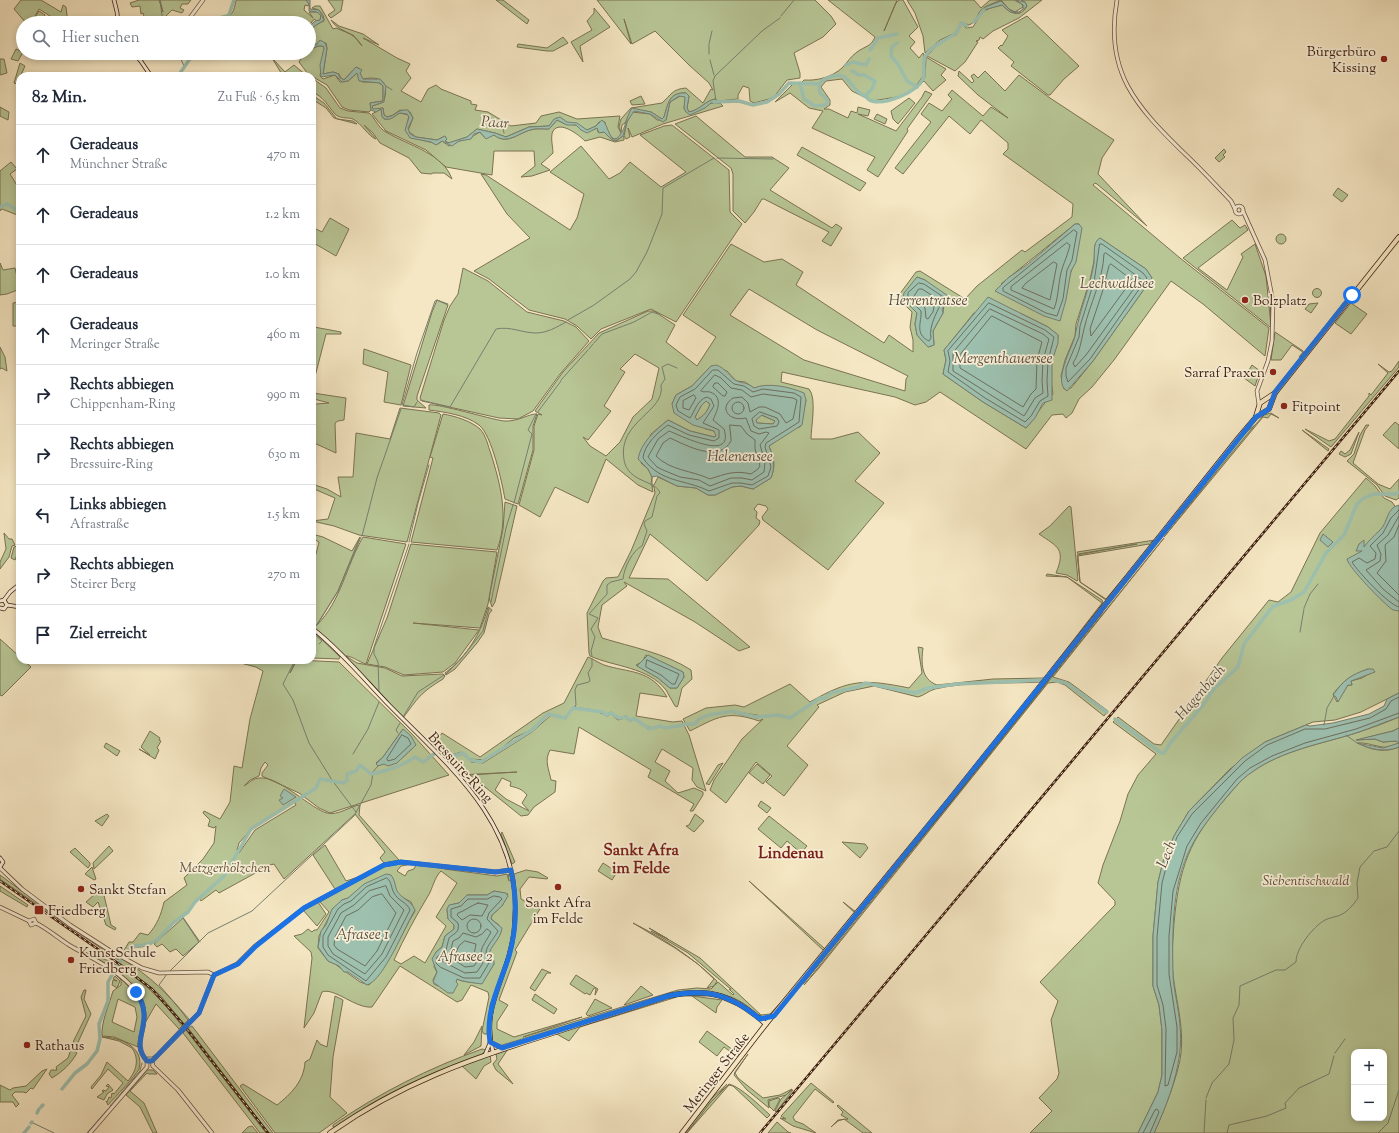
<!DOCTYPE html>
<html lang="de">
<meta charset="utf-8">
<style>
:root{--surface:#fff;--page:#f2f2f3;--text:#1f2937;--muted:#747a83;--line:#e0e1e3}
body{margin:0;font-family:"Sorts Mill Goudy",serif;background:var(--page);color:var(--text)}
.controls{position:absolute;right:12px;bottom:12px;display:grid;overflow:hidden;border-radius:8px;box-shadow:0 2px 6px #0003}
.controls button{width:36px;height:36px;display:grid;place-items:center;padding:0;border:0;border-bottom:1px solid var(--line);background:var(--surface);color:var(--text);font:20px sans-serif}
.stop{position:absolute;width:12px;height:12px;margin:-9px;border:3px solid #1a73e8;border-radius:50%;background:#fff}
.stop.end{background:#1a73e8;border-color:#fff;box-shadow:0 1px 4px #0008}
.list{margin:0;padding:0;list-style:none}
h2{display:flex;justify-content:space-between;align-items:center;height:52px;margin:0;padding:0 16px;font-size:17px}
h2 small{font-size:13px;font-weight:400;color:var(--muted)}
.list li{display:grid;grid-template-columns:26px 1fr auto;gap:12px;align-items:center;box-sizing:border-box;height:60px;padding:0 16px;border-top:1px solid var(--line)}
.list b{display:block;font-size:15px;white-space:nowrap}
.list p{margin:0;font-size:13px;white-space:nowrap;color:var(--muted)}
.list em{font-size:13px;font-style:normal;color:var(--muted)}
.icon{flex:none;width:22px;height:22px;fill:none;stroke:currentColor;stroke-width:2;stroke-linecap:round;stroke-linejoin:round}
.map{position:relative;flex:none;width:1399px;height:1133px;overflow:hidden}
.search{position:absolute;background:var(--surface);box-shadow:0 2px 6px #0003;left:16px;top:16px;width:300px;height:44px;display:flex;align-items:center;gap:10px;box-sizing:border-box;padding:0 14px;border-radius:22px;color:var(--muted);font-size:15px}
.panel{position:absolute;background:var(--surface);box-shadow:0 2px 6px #0003;left:16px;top:72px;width:300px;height:592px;border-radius:12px}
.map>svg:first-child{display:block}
.green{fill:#b8c696;stroke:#7b7252;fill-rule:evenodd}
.water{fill:#9dc0af;stroke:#777f6f;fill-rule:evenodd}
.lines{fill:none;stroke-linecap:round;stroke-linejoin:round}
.shore{stroke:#6e6f5e;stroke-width:1}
.stream{stroke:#777f6f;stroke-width:1}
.river{stroke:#9dc0af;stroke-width:3.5}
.tertiary-casing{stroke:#6c503b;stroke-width:4.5}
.secondary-casing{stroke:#3e1e0e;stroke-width:4.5}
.primary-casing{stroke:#3e1e0e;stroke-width:5.5}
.tertiary{stroke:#f8efd8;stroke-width:3}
.secondary{stroke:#f8efd8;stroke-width:3}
.primary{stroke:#f5e7c3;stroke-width:4}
.rail-casing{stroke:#3e1e0e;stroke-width:2.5}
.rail{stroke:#f8efd8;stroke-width:1;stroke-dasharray:3;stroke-linecap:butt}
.route{stroke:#1a73e8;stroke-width:5}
.poi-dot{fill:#8f2418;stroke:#f8efd8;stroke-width:1.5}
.labels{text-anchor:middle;stroke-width:3.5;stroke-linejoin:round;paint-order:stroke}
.poi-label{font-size:14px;fill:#3e1e0e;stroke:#f8efd8;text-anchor:start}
.street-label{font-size:14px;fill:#3e1e0e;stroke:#f8efd8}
.park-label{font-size:14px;font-style:italic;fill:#635037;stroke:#f8efd8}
.water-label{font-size:15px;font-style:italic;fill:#5a4f3e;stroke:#f8efd8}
.quarter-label{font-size:16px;font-weight:bold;fill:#7a1f14;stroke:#f8efd8}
</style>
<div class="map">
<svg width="1399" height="1133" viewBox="0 0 1399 1133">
<rect width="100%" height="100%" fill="#f5e7c3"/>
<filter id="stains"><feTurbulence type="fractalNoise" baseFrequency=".005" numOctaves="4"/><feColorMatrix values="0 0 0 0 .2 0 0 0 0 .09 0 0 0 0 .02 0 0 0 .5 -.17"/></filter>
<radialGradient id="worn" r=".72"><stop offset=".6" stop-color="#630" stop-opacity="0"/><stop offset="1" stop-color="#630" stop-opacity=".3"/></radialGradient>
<!-- green -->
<g class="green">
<polygon points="21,0 41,0 61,12 63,5 66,7 68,23 61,23 39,9 31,23 26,23 14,9"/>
<polygon points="139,0 159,0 163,12 160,0 191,0 188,4 182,4 180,8 184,10 182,13 172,10 165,17 166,21 170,23 157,23 152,21 146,23 143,13 141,14 140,6 132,7 130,3"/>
<path d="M 236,0 L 306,0 L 309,4 L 308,6 L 305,5 L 304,10 L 313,18 L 309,12 L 317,12 L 321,16 L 320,20 L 317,21 L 314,19 L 309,26 L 309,23 L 222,22 L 221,18 C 233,17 234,11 236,0 Z"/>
<polygon points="328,0 343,0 341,11 331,18 328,15 335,10"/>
<polygon points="496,0 503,0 529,20 527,24"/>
<path d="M 597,0 L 815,0 L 831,16 L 836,24 L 823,37 L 794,53 L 800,73 L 800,78 L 787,80 L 773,98 L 754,103 L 750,101 L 749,88 L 743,86 L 738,95 L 738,99 L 718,101 L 715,99 C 705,101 700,110 689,112 L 687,108 L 689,96 L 686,93 C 669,92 668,104 664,117 L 662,119 L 651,112 L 632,109 L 625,123 L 622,125 L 621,132 L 619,127 L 621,119 L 631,108 L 662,103 C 671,95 672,89 686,88 L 703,103 L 711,89 L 713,90 L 709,83 L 689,65 L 655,31 L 632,44 L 624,19 L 631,44 Z"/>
<path d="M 828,0 L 897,0 L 884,31 L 896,3 L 899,0 L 903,0 L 918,27 L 909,36 L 915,42 L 910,48 L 919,58 L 923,53 L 924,54 L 923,76 L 916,86 L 917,87 L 903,96 L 872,101 L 852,91 L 842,79 L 826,81 L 821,87 L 830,100 L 830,105 L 824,109 L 829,109 L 848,118 L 851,111 L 857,113 L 858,107 L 870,110 L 868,116 L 858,114 L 896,131 L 922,97 L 925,91 L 932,94 L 907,129 L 908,131 L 878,177 L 867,170 L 875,157 L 812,128 L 823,111 L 809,108 L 790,93 L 775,102 L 793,84 L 800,84 L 804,80 C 817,81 832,77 842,68 C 847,63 851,56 857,52 C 865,46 871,47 875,37 Z"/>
<path d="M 907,0 L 974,0 L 981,8 L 990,0 L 1014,0 L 1022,4 L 1023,7 L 1015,12 L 1009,9 L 1001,0 C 995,3 986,5 981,10 C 977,15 975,23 969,25 L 961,22 L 955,33 L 940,40 L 925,53 L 923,36 L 915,13 Z"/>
<path d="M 1021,0 L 1042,0 L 1019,18 L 993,31 L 983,39 L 980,37 L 979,40 L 976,41 L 978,42 L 965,62 L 955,71 L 927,56 L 937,45 L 957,34 L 962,23 L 966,28 L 973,27 C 983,11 983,9 1002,5 C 1010,13 1020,19 1027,6 L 1025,2 Z"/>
<path d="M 315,6 L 320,6 L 333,29 L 336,28 L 353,35 L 362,46 C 353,30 339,33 331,20 L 339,26 L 363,34 L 379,45 L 363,38 L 397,58 L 410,64 L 406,71 L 411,78 L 401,91 L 421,102 L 428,89 L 436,85 L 441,89 L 471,101 L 471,104 L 477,105 L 475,110 L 488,112 L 511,126 L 536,123 L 541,116 L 559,112 L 577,119 L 620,116 L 618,127 L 622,135 L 617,139 L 613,139 L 606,130 L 605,122 L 599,122 L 596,126 L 587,130 L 556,118 L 549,126 L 529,127 L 506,137 L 495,133 L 477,129 L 467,137 L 449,143 L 445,141 L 445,136 L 437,140 L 416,137 L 408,131 L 413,118 L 410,112 L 400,110 L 393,115 L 387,117 L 384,115 L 383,108 L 375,110 L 371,108 L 372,106 C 374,105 379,104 381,103 C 387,99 387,85 382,81 C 377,77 368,78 363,79 L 360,76 L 360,69 L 356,67 L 344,80 L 341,78 L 339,74 L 333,72 L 323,74 L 327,48 L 326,43 L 309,45 C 309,28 309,28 324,21 C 324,13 319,9 312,8 Z"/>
<polygon points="594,8 610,27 580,46 583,62 571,42 592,30 587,21 594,13"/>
<polygon points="39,11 45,15 40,23 32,22"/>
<polygon points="1027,16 1079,66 1064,79 1050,95 1048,95 1011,66 1014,62 998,48 1001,45 1002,46 1008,36 1002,30"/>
<polygon points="563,37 568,43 553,51 547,51 517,47 518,44 547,48"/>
<polygon points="318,46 323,46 324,48 320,76 323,79 335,75 340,82 348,81 357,73 362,82 378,82 383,86 383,101 370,103 371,110 369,112 349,110 342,107 327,85 308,74 299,62 304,53 309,53 309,50"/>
<polygon points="16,49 23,52 18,61 11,59"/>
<polygon points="926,57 946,69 941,75 946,80 933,91 924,81 917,88 925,77"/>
<polygon points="272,58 285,72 294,65 307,76 283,76"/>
<polygon points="0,59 4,59 7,73 0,75"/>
<polygon points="20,63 25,66 21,75 22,76 20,76 20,85 14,83"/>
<path d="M 959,71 L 972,83 L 974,81 L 971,76 L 974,74 L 978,78 L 985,71 L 1005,91 L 1019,75 L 1050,98 L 1114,140 L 1102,158 L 1098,174 L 1147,226 L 1097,184 L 1095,183 L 1093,185 L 1180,258 L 1269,328 L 1265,356 L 1203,304 L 1171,281 L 1114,360 L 1092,387 L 1079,399 L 1072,413 L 1066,418 L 1063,414 L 1052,415 L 1026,449 L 940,392 L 926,402 L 915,405 L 895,397 L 782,372 L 781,382 L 809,389 C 817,398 811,427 811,439 L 832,439 L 858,432 L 880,453 L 855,481 L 884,503 L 828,570 L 763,520 L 762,517 L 768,509 L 766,506 L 758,504 L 754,509 L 757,512 L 756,518 L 760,521 L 759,525 L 707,581 L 650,534 L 629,578 L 668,579 L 750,647 L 739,651 L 695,622 L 624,582 L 627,586 L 602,605 L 598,627 L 602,638 C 631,647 665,653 691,670 L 692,679 L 682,688 L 678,705 L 677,707 L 675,706 C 672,701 669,695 666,690 C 648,667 615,667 590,656 L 589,653 L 587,613 L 603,581 L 606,578 L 618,577 L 631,551 L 655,493 L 654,487 L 652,486 L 653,492 L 638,485 L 606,459 L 588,503 L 555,487 L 540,517 L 519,505 L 534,450 L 534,426 L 538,414 L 542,415 L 535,411 L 563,372 L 599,333 L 648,311 L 654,311 L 675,325 L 666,342 L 697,366 L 716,337 L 683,315 L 731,244 L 764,262 L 782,259 L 803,272 L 796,285 L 884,343 L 889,335 L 913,352 L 913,340 L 910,327 L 912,312 L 899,299 L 899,295 L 916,272 L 920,271 L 965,299 L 977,286 L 1022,250 L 1025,252 L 1072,217 L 1073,204 L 1003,154 L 1008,149 L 1008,143 L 981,120 L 970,134 L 949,116 L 903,174 L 895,168 L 931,122 L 921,114 L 929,103 L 942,111 L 952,99 L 948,95 L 952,90 L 983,116 L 991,107 L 1008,118 L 978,95 L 958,76 ZM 1075,224 L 1079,224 C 1078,268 1068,282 1044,316 L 1001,284 ZM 1100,238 L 1146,269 L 1152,278 L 1093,361 L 1071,388 L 1064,389 L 1061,376 L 1065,360 L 1075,336 L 1076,324 L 1090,280 L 1094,261 L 1095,245 ZM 917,277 L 925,280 L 949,301 L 944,304 L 943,313 L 933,331 L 934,345 L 928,347 L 917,335 L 915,324 L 917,313 L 903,299 ZM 749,289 L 817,330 L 908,376 L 906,379 L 905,391 L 804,360 L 730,315 ZM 974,313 L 1022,314 L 1048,327 L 1058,335 C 1058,344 1053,353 1052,362 C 1050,373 1051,383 1053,394 C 1042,404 1036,417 1026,428 L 983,402 L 943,374 L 946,360 L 944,350 ZM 635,354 L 659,368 L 652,399 L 633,417 L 620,442 L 606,456 L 590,446 L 583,437 L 588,440 L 611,411 L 604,406 L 625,372 L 620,369 ZM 711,366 L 727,371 L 736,381 L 745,382 L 754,388 L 806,400 L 800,427 L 794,428 L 769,446 C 774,458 776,465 771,478 L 753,489 L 741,486 L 732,487 L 715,495 L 708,495 L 696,488 L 677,486 L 658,477 L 654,485 L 651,485 L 652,477 L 648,469 L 641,463 L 651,434 L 668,420 L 690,431 L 714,437 L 717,436 L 714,431 L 706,429 L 672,404 L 676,395 L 692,386 ZM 646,655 L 683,672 L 684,677 L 677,688 L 670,688 L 658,678 L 636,665 L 642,662 Z"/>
<path d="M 312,78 L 326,88 L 340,108 L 348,111 L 369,113 C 376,119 378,128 386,132 C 409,146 443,153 452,179 L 444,173 L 433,173 L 431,174 L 421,173 L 409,158 L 380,143 L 373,133 L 364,125 L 376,139 C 369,137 361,123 353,119 C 347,117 340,119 335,114 C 327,105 324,97 312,92 Z"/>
<polygon points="312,95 324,103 337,119 353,121 357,124 334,118 326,108 312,99"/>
<path d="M 682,95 L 686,97 L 684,108 L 686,112 C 697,113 702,109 711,103 L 720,103 L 723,106 L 663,124 L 632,137 L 628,128 L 630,137 L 626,139 L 624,136 L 627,122 L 632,112 L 650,114 L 657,120 L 666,120 L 670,102 Z"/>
<polygon points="641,96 645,104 632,105 630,101"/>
<polygon points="909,98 915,103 898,124 893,119 891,111"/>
<polygon points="0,107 9,112 8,120 0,116"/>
<path d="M 381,109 L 384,119 C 392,120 394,116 400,113 L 409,115 L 406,130 L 410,137 L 438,144 L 442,141 L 449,146 L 459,141 L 468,139 L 480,132 L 485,138 L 494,135 C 507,145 517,134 530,130 C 536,128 543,129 549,129 L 557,120 L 565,124 L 576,125 L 581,130 L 590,131 L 597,128 L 598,132 L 605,132 L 616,141 L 623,136 L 624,138 L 624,140 L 615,142 L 600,137 L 585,141 C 579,135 560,120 553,131 C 550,137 553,147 553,153 L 541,164 L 550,170 L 532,176 L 521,177 L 535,166 L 534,151 L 494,151 L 492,175 L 446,167 L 426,150 L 386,131 L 372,114 Z"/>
<polygon points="877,114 887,119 885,124 874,119"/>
<polygon points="696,116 745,157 772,157 789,168 770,190 832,228 836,224 842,228 831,246 822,241 829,232 764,199 762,199 754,212 745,223 733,211 733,174 731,168 675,124"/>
<polygon points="672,125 729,170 730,212 742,224 676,322 651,309 601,329 591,339 577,326 565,319 529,310 489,279 474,271 530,238 507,214 481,174 486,175 570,230 577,218 584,194 550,172 581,146 609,179 620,173 630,162 661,187 686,172 640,135 664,126"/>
<polygon points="802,147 866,183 860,191 797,155"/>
<polygon points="1224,149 1226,152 1223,155 1225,157 1219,162 1215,158"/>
<polygon points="11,162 17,169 10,174 20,190 20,216 2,209 0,211 0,171"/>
<polygon points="1338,188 1348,195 1342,202 1333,195"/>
<polygon points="330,218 349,229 336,256 312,242 312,227 322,232"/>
<polygon points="1232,220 1240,228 1245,225 1248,230 1198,268 1227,290 1243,257 1241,254 1255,244 1266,276 1271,326 1270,291 1271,327 1270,327 1183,258"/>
<circle cx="1281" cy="239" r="5"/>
<polygon points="0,263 3,270 15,268 20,289 7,294 0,295"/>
<polygon points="463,268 488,281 527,312 564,321 576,327 589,341 560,374 533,411 518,419 499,418 422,401 420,398 444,320 450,306 458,294"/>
<circle cx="1317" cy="293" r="4.5"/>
<polygon points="437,300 448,305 417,396 417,400 426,408 403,406 432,312"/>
<polygon points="20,302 20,326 13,326 13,303"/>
<polygon points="1318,303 1311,313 1305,309 1309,304"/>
<polygon points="1351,303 1367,314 1351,334 1335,323"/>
<polygon points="314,327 341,332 341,334 326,334 312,388 312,330"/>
<polygon points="1275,332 1303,351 1304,353 1299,357 1303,352 1292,345 1281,360 1271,360"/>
<polygon points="0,347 5,357 7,371 2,368 0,369"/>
<polygon points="364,349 411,365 401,405 384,402 388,372 363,364"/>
<polygon points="1399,361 1399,367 1331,447 1305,429 1329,441 1335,439 1369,396 1369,393 1371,395 1388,373 1378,364 1389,372 1392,371"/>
<polygon points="1252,365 1260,371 1255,386 1244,378"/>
<polygon points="313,393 346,398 344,420 338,421 335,423 336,453 312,442 313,402 316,404 329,403 314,399"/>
<path d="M 706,401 L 710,404 C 707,413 704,415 697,420 L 695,417 L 701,406 Z"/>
<path d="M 429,405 C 438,403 489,419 504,421 C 518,422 530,413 537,414 L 533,426 L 533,450 L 518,504 L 505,499 C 502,483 492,435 479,425 C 466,415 445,412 429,410 Z"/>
<polygon points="400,408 439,413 441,415 407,542 359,535 334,526 312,521 328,519 335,498 312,488 312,484 327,489 341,497 338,477 353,477 356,433 390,439"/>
<polygon points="1271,413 1279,418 1271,414 1268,418 1263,417 1164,537 1244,437 1264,415"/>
<path d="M 443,414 C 455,416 471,421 480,429 C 486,435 488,446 491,454 C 501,486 509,518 497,550 L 411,542 L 433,458 L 430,457 Z"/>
<path d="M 1256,414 L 1153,542 L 1151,542 L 1152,544 L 1106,600 L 1080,582 L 1077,555 L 1137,544 L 1078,554 L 1077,552 L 1155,540 ZM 1149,544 L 1150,546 L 1106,599 L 1080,582 L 1078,556 Z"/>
<polygon points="761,415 775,421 773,424 756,423 756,420"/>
<polygon points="1395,422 1399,425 1399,449 1383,435"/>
<polygon points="1255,425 1163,536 1245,433"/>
<polygon points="1366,425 1369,425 1365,430 1353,463 1378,484 1390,489 1399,479 1399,491 1396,494 1399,493 1399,498 1396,500 1385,496 1377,485 1347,461 1354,454 1360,435"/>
<polygon points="1302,430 1329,449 1328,451"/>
<polygon points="1359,432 1351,454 1345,457 1339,454 1341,451 1345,454 1350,450"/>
<path d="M 1366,478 L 1375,486 L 1384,498 L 1392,502 L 1399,512 L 1399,693 L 1361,712 L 1335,720 L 1313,722 L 1265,742 L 1230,769 L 1189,811 L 1174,836 L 1163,862 L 1158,882 L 1153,936 L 1153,986 L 1159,1005 L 1162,1030 L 1162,1075 L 1158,1092 L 1138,1133 L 1030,1133 L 1052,1111 L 1039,1098 L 1057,1079 L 1059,1073 L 1051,1020 L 1058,1001 L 1040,982 L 1115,905 L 1115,901 L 1098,883 L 1103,865 L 1120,821 L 1128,794 L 1138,775 L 1156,754 L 1113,722 L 1118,717 L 1154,744 L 1161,745 L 1222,658 L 1269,600 L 1278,602 L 1291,592 L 1320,533 ZM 1368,669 L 1372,672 L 1362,678 L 1351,681 L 1352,685 L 1348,685 L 1337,702 L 1333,694 C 1346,678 1349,677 1368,669 Z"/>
<polygon points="505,502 517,506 495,602 492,607 489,598 503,529"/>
<path d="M 1069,506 L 1071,507 L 1078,580 L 1077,581 L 1067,575 L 1056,573 C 1066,549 1058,547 1039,534 L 1050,526 Z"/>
<polygon points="4,533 9,539 12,539 15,545 12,546 9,557 0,569 0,562 6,549"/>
<path d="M 312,534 L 323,537 L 352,551 L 360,537 L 338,591 L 317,625 C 341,601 346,566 363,537 L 406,544 L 366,664 C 359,662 352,656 346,656 L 357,663 L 385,668 L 402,676 L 443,674 L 445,676 L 443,679 C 420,693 418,698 403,718 L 345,657 L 312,627 L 312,560 L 316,554 L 319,542 L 312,538 Z"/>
<polygon points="1164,538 1053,677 1069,682 1108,711 1104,716 1065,685 1057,682 1048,683 819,968 804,985"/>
<polygon points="411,544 497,552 488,604 480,628 413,623 479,630 455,663 443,672 404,675 385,667 367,664 387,618"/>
<polygon points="17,546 20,547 15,560 11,558 14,547"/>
<path d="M 1047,574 L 1067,577 L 1102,600 L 1103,603 L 1043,681 L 950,797 L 1041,682 C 1006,684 968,681 935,689 C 928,691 925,695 918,697 L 874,686 L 845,692 L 817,705 L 819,707 L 787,746 L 808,765 L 784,796 L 766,782 L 772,776 L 756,762 L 726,803 L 710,790 L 714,780 L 742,739 L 763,719 L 759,721 C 727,710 718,717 690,731 L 683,719 L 706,708 L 735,705 L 744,707 L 790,684 L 810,702 C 850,679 864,679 909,688 L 922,673 L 918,647 L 923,648 C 921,663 921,679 937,685 L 993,679 L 1044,678 L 1102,603 L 1067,577 L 1046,576 ZM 732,711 L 762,716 L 762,717 L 756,718 L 731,712 L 714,714 Z"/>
<path d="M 488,607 L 492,610 L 489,614 L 484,633 L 477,643 L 455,669 L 446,675 L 445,673 C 467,657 481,633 488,607 Z"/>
<polygon points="1103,612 978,769 803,984 1086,631"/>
<polygon points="312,630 340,657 339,659 312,658"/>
<polygon points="0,639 20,657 20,660 23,660 31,667 2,696 0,695"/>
<path d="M 588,657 C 593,659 599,663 604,665 C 629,673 651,669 667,697 L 640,693 L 636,716 L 673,722 L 682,721 L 689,735 L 706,791 L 697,787 L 692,780 L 693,768 L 662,749 L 655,762 L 670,771 L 665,781 L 678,793 L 694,788 L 703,792 L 703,795 L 693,811 L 690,811 L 694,804 L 648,777 L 651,770 L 579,727 L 574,754 L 550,750 C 544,761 549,769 551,780 L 556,781 L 555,792 L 534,807 L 528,815 L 521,816 L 470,775 L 517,772 L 459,775 L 438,753 L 444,751 L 450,758 L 464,754 L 471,762 L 483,763 L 532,732 L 551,715 L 566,719 C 567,717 569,713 571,711 C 579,704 600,712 607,716 L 611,714 L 618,720 L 625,718 L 630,721 L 635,720 L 648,729 L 652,728 L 638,722 L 635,718 L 630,719 L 625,716 L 618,718 L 611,712 L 606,714 L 575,707 L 575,706 L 564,717 L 548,714 L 529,731 L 514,738 L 497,752 L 484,760 L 470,759 L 461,752 L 452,755 C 447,749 444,750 436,752 L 432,747 L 442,733 L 480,757 L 543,713 L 564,703 ZM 502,778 L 511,782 L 510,786 C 518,788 522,789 527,795 L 522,803 L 529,811 L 506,799 L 495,790 Z"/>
<path d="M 229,660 L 296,660 L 290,673 L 297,660 L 339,662 L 413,735 L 449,775 L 330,813 L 319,808 L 299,793 L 262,776 L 262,773 L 268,765 L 265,762 L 261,768 L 259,776 L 250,780 L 244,786 C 249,783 253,778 260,778 C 279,776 311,809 327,813 C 338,816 350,806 360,805 L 359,815 L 399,860 L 384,863 L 380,858 L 385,852 L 355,814 L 284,879 L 274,864 L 270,865 L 219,893 L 216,890 L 201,901 L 199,897 C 193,902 190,909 185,914 C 173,924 161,935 149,946 L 131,948 L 127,952 L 123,952 L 129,942 L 133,942 L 140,933 L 148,935 C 157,925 161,915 164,902 L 187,885 L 184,878 L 203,859 L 214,843 L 216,826 L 214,828 L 208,826 L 210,820 L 203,813 L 204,811 L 220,819 L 230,802 L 234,766 L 242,768 L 250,719 L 263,671 L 256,667 ZM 403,729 L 412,749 C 407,752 406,755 402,758 C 396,763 384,764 376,763 L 383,757 ZM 294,801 L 296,805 L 255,830 L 239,853 L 237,850 L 239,843 L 254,826 Z"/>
<path d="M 1399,717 L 1399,728 L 1393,731 L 1357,740 L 1375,739 L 1383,742 L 1396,741 L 1399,743 C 1385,753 1373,742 1358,743 C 1370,750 1385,753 1399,747 L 1399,1133 L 1154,1133 C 1163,1113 1179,1074 1181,1053 C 1184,1027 1176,1000 1173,975 C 1171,958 1173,940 1174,923 C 1179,868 1189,840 1226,798 C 1234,789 1242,778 1252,772 C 1283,750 1321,744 1356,733 C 1371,728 1385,723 1399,717 ZM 1354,1052 L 1384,1052 L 1384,1118 L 1354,1118 Z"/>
<polygon points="150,731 160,738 159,740 161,741 157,748 159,750 155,759 139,749 150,755 141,747"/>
<polygon points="106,743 120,751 117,756 104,747"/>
<polygon points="723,763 709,785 708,784 706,784 718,765"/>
<polygon points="757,764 770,775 763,784 749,773"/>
<polygon points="761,801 771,808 767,813 758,806"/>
<polygon points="107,814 109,816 102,826 95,821"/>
<polygon points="695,814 704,821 694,832 686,826 689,825"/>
<polygon points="769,816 807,846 801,853 787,841 781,848 758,829"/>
<polygon points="502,832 515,862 512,864 501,834"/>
<polygon points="842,842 865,844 868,848 860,858"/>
<polygon points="325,845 346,881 358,877 335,889 313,855"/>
<polygon points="109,846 113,851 94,869 93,863"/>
<polygon points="75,848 90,863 90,865 88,868 70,852"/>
<path d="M 401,863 L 413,864 L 401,866 L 397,871 L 405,876 L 408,871 L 414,869 L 416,865 L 444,867 L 444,869 L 497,876 L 507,874 L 509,881 L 508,874 L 510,875 L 514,900 L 512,933 L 507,956 L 490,1005 L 487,1034 L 484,1034 L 482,1031 L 489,997 L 488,992 L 471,985 L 462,1000 L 457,1002 L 400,966 L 372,1007 C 356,1009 334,987 322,992 L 314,1013 L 304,1028 L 312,958 L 311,952 L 294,936 L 302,934 L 308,929 L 312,932 L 314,930 L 317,930 L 329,912 L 320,902 L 325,899 L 384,866 ZM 441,871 L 457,883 L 436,917 L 446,926 L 425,963 L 414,956 L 401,964 L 394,960 C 404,938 416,916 428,896 C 433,888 434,878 441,871 ZM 494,891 L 508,894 L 502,906 L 492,915 L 491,919 L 499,925 L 489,952 L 494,964 L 482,983 C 476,983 462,982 457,979 L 456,982 L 438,986 L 434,984 L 433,980 L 437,972 L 434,967 L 436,952 L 442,947 L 445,936 L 454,929 L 454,925 L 448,919 L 447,909 L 454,904 L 459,903 L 467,895 L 487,895 ZM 354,894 L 402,897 L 411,902 L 415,911 C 400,936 390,964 369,985 L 360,982 L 335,964 L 328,961 L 318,948 L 319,936 L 328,919 L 342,900 L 348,898 Z"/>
<polygon points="603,863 617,872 612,880 598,871"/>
<polygon points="92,867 96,879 94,880 85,874"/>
<path d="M 526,870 L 538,872 L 548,878 L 547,879 L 529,877 L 520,889 L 521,899 L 540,909 L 515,950 L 517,952 L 499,1000 L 508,1005 L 497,1022 L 497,1029 L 514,1037 L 582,1017 L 523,1037 L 678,990 L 697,988 L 711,989 L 718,982 L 733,995 L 734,994 L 729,989 L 731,989 L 727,986 L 688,953 L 651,931 L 668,939 L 649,928 L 700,958 L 761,1015 L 770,1014 L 795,987 L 824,951 L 749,881 L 825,949 L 855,913 L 843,902 L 856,912 L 794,990 L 767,1018 L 759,1015 L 765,1018 C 756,1016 750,1007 743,1003 C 719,988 690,990 665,996 L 499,1046 L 492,1042 C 484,1008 505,980 512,948 C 518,923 517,899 514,874 Z"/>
<polygon points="0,875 72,928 119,958 118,960 0,879"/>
<polygon points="91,885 103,891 111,925 116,928 115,930 106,925 98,902 93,907 86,902 95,894 95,891 93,890 91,891 89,888"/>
<polygon points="0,886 28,905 27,907 0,891"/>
<polygon points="318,902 326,914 317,926 303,910"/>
<polygon points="183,918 199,942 183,956 176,949 170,952 162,944 157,947 154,944"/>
<path d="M 633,923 C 663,938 692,957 717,981 L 714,986 L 707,988 L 714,979 L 698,964 L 675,948 Z"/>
<path d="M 94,954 C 101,959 106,959 113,963 C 141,978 163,1001 182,1026 L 179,1029 L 156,1004 L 145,1023 C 148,992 117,970 93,956 Z"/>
<path d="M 122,959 C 148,974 171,996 188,1020 L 184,1024 L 160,995 L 120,963 Z"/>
<polygon points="542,969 551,973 547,973 535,991 530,988"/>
<path d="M 116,975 C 133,989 147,1004 142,1028 C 141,1035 138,1040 138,1047 L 114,1037 L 102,1036 C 101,1022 109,1005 113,991 L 121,985 L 121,980 ZM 118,999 L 135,1007 L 137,1017 L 134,1032 L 112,1022 Z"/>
<polygon points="576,975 598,989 595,995 596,989 594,988 590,995 586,993 585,994 570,984"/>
<polygon points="115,976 120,981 117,988 112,985 113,980 117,981 113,979"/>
<polygon points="641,986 653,995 624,1005"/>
<path d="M 84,990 L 86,990 L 84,999 L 91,1014 L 74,1051 L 77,1053 C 70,1065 63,1071 52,1078 L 49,1074 L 51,1070 L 57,1070 L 56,1067 L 68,1058 L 74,1040 L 86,1016 L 81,997 Z"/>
<polygon points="699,993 726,999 740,1007 719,998 709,996 680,996 580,1027 569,1041 555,1033 666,998"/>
<polygon points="535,994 557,1009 554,1014 532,1000"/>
<path d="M 335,996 L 343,1000 L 333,1057 L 330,1097 L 347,1113 L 319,1133 L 275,1133 L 240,1086 L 243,1084 L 277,1105 C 291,1094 304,1081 305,1062 L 310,1059 L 317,1040 L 320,1044 L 327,1047 Z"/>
<polygon points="692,996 722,1000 717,1007 716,1013"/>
<polygon points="595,999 612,1008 588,1016 586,1014"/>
<polygon points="192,1026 273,1133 269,1133 188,1028"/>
<polygon points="482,1026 481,1046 464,1055 474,1042"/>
<polygon points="186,1030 266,1133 260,1133 183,1033"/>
<polygon points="707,1031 740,1055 739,1058 724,1047 717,1056 699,1042"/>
<path d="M 102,1037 C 120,1037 145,1047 139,1069 C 136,1076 114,1098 108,1105 L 106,1101 L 107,1102 L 109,1097 L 111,1098 L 112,1093 L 114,1094 L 123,1083 L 108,1069 L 92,1089 L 91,1087 L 101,1075 L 107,1062 L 128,1081 C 136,1071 140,1060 132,1048 L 119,1041 Z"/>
<path d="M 482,1049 L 486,1050 L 482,1054 C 443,1068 405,1084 369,1105 C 362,1110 339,1128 333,1127 L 333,1125 C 379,1093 429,1068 482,1049 Z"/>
<polygon points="508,1049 498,1064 513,1084 496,1070 493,1064 497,1059 496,1054"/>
<polygon points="748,1054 735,1073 738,1078 763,1098 780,1095 792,1089 786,1095 768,1100 769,1108 747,1090 734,1075 735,1072"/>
<polygon points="490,1055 491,1062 484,1066 476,1079 461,1065"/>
<polygon points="47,1069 33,1089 31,1088 26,1093 23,1092 15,1092 12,1095 19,1104 16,1107 13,1102 0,1102 0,1085 10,1090 13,1088 26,1086 42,1071"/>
<polygon points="147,1070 153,1070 157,1074 149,1074 147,1073 130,1091 144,1103 157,1133 153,1133 140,1107 126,1095"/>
<polygon points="811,1083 834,1102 833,1103 815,1089 793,1117 795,1121 803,1124 816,1133 793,1126 780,1118 786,1119 781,1116"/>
<polygon points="108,1084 113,1090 107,1094 104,1100 97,1097 104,1092 102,1091 103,1090 106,1091 109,1087 106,1086"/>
<polygon points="727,1084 686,1133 684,1133 709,1101"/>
<path d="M 729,1084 C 741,1087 760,1106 770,1115 L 767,1118 L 733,1086 L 729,1085 L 687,1133 L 710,1103 Z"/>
<polygon points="792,1090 793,1090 776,1112 775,1111 781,1099"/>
<polygon points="778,1098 780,1099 774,1111 769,1106 769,1101"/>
<polygon points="838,1105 872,1133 863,1133 844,1119 838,1121 831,1127 838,1120 848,1119 841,1115 843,1112 837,1106"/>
<polygon points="777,1122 788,1132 791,1133 768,1133"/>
<polygon points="252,1126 258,1133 242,1133 248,1127"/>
</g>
<!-- water -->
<g class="water">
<polygon points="306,0 310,0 310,9 319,10 324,20 309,30 309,27 315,21 320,20 321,16 317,12 309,11 309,4"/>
<polygon points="1016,0 1025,2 1027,6 1019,13 1010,12 1002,5 984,10 981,13 985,7 1001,1 1011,11 1019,12 1023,9 1023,5"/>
<path d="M 320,40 L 325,43 L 327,48 L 323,74 L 333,72 L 339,74 L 339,77 L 344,80 L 356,67 L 362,70 L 360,73 L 363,79 L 380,79 L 386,86 L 384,102 L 372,106 L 373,109 L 383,108 L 384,115 L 387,117 C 397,116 396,109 408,110 L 413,118 L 408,128 L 410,134 L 416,137 L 437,140 L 445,136 L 447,139 L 445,141 L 448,143 L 467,137 L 477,129 L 495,133 L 506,137 L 529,127 L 549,126 L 554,119 L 560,117 L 567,122 L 577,123 L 587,130 L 596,126 L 602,120 C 607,123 607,132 613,139 L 616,139 C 626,132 625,118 632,108 L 651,112 L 662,119 L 664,117 C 668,104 669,92 686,93 L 689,96 L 687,108 L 689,112 C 700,110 705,101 715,99 L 720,103 L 711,103 L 705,108 L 690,115 L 686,112 L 684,108 L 685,97 L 679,96 L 670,102 L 666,120 L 663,122 L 650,114 L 634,111 L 627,122 L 623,136 L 615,141 L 611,139 L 604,132 L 599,133 L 597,128 L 587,133 L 581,130 L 576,125 L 567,125 L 557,120 L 549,129 C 543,129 535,128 530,130 C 517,134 507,145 494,135 L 486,139 L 480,132 L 474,134 L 471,139 L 459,141 L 452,146 L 442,141 L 436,145 L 431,142 L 410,138 L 405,130 L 409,117 L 407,114 L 400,113 C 394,116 389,123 382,117 L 381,109 L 376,112 L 371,110 L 370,103 L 383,101 L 383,86 L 380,83 L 359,81 L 357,73 L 348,81 L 342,82 L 335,75 L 321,77 L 320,65 L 324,48 L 323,46 L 318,46 L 309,50 L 309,48 L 317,44 Z"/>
<polygon points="1075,224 1079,224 1082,228 1076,262 1071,271 1066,300 1060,321 1044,316 995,291 1008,278 1028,264"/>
<path d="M 1100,238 L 1146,269 L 1152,278 L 1093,361 L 1067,391 C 1052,382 1072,349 1075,336 C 1079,312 1090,288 1094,263 C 1095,255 1092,242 1100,238 Z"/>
<polygon points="917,277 925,280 951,298 942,309 943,313 933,331 934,345 928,347 917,335 915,324 917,313 903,299 904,293"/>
<polygon points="988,297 1048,327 1058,335 1058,343 1052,361 1052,400 1043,403 1035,418 1026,428 983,402 943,374 946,360 944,350"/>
<path d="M 716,365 C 726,368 729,377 737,381 C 745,384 746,382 754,388 C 768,382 790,387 804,393 L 806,400 L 802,425 L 769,446 C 773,458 776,465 771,478 L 753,489 L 741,486 L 732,487 L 715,495 L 708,495 L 696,488 L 677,486 L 657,476 L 652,477 L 648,469 L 638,459 C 641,442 655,431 668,420 L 690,431 L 714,437 L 716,436 L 714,431 L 693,425 L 674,413 L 672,404 L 676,395 L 692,386 L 711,366 ZM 706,401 L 710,404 C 707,413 704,415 697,420 L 695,417 L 701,406 ZM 762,415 L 775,421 L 773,424 L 757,423 L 756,420 Z"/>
<path d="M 1399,505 L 1399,611 C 1398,611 1394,610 1393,610 C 1386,606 1348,567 1347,559 L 1362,551 L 1356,551 L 1359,544 L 1364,540 L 1364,547 C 1369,540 1374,536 1380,530 C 1388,523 1386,508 1399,505 Z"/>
<polygon points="1323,534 1333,542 1328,547 1320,540"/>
<polygon points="648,655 683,672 684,677 677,688 670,688 658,678 637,666"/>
<path d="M 1368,669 L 1373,669 L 1375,672 L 1351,681 L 1352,685 L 1348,685 L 1338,702 L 1336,697 L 1333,695 C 1344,680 1350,675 1368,669 Z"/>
<path d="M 1399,693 L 1399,717 C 1385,722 1371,728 1356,733 C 1321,744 1283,750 1252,772 C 1240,780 1230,793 1220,805 C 1210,818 1199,831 1191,847 C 1172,884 1172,931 1173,972 C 1173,989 1179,1008 1180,1026 C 1184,1061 1169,1101 1154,1133 L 1138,1133 L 1158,1092 L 1162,1075 L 1162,1030 L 1159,1005 L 1153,986 L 1153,936 L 1158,882 L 1163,862 L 1174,836 L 1189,811 L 1242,758 L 1265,742 L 1306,725 L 1310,726 L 1333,723 L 1369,714 L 1384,706 L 1387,699 Z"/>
<polygon points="1399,728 1399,743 1396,741 1383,742 1375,739 1356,740 1393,731"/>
<polygon points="403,729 411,736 416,745 397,763 388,766 384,764 378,766 376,764 383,757"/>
<path d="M 1357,743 L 1383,748 L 1399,743 L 1399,747 C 1385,753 1370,749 1357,743 Z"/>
<polygon points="284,789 296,797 283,805 279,800 283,798 280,796"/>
<path d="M 386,874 L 391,875 C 395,880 395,886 397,891 C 402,899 411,900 415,910 C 405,926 384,980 367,985 L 348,972 L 344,972 L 339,966 L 328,961 L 318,947 L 321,931 L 326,925 L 332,909 L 342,900 L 348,898 L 364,884 Z"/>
<path d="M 494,891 L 506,893 L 508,896 L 502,906 L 492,915 L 491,919 L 502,928 C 501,939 490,946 489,955 L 494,961 L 494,964 L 482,984 C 476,983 463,982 457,979 L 456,982 L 458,984 L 453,993 L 448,993 L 433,982 L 437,972 L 432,959 L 436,952 L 442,947 L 445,936 L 454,929 L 454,925 L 448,919 L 447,909 L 449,905 L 459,903 L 467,895 L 487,895 Z"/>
</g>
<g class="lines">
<!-- shore -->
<g class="shore">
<polygon points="1074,230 1077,232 1072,260 1067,270 1063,299 1057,316 1046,313 1003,291 1003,288"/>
<path d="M 1067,243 L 1070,245 C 1068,254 1065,260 1062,269 C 1058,282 1059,296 1054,309 L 1011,290 L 1011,287 Z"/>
<polygon points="1100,244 1102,244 1143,273 1147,278 1090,359 1068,382 1066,376 1066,368 1079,337 1080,326 1094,282"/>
<path d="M 1106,253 L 1141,279 L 1086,355 L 1075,367 L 1073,363 C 1080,352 1081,341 1084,329 C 1090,303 1103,280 1104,254 Z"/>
<polygon points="1054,262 1057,264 1050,300 1022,288 1025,284"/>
<polygon points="1111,264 1132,280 1091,336 1090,329 1102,293 1109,266"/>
<path d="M 919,283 L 924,284 L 945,298 C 939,306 928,327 931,338 L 929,341 C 914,334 922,322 921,311 L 908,298 L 908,293 Z"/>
<polygon points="919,289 922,289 936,298 933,312 928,319 926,318 925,308 914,297"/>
<polygon points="989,303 1045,330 1054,337 1048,361 1047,381 1048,396 1040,401 1031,416 1025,422 985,398 948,372 950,361 948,351"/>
<polygon points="990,309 1043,334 1049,339 1043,360 1042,381 1043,393 1035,398 1024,416 953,371 953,353"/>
<polygon points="992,316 1042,342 1037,360 1036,389 1031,394 1023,407 960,368 960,355"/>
<path d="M 713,370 L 718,370 L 734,384 L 744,386 L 753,392 L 763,389 L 794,393 L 801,397 L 799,422 L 766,443 L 765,447 L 771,467 L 768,476 L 752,485 L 741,483 L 732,483 L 709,491 C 685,479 660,483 643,458 C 644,445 658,432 668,425 L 689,435 L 714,441 L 719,438 L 719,430 L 703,423 L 714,406 L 711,399 L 707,397 C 697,400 695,411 690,418 L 678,411 L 676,405 L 680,397 L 695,389 Z"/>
<path d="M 715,375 L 721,378 L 731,388 L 742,390 L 751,397 L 763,394 L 793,398 L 797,400 L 793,419 L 786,423 L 780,414 L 765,407 L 759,407 L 750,412 L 748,403 L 742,397 L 733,398 C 718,408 729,422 746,418 L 751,431 L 759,434 L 766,432 L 769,433 L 760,445 L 765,462 L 764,472 L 752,480 L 742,478 L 731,478 L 710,486 L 699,480 L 680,477 L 663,470 L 657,467 L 648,457 L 658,439 L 669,431 C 678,434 735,464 724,429 L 713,420 C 717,411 724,397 710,392 C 706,391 704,393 701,391 Z"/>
<polygon points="715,383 718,383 727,392 725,396 723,396 713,387"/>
<polygon points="694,395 696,398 689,410 683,408 683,401"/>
<circle cx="738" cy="408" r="6"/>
<polygon points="760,412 777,418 779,422 777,426 759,429 754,426 752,419"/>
<path d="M 730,425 L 741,426 L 747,434 L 755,440 L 755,449 L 760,466 L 758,469 L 751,474 C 735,470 725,474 710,479 C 691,470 671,471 656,456 L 663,443 L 670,438 C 686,445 719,464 731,441 Z"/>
<path d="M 1399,510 L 1391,518 L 1383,533 L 1370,546 L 1376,553 L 1375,559 L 1367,563 L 1359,558 L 1352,562 C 1357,571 1390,606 1399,607"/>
<polyline points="1399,516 1388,535 1377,545 1381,554 1380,561 1366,570 1383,589 1399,602"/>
<polyline points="1399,525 1394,537 1385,545 1386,561 1377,573 1399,595"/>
<polygon points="647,660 679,674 675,684 672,684 661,675 646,667"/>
<polyline points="1399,697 1391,701 1386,709 1370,718 1325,729 1305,729 1267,745 1245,761 1192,814 1177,837 1167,864 1162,883 1157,937 1157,985 1163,1005 1166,1029 1165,1086 1168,1085 1177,1052 1177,1027 1169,974 1169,936 1173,891 1187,846 1201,823 1237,779 1250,768 1272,756 1305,743 1356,729 1399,713"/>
<polygon points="402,735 408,738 411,744 395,759 388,761 387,759"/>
<path d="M 387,878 C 392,882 391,888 394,893 C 398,901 407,902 410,910 L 386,957 L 366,981 L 328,955 L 323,947 L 323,936 L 338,909 L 344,904 L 351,901 L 366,887 Z"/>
<polygon points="386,886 390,896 404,910 382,954 365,974 333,954 328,946 328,937 341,913 354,905 369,891"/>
<polygon points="382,894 396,913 377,951 365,966 337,949 334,945 335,937 346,916 358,910 372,897"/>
<path d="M 494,896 L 500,897 L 502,899 L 489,913 L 487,919 L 498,931 C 491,944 481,949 489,963 L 480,978 L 464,978 L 440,967 L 436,963 L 437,957 L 446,950 L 449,938 C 454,933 460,933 458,923 L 451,917 L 451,909 L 461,906 L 468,899 L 487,899 Z"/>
<path d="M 478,903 L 488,905 L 482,916 L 470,915 L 462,920 L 457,915 L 458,913 C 465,911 470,906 478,903 Z"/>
<circle cx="474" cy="926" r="7"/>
<path d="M 487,929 L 491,932 C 485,944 477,950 483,963 L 477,972 L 465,973 L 442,961 L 442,959 L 450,953 L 453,941 L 459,938 L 463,933 L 476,937 L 482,934 Z"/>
<polygon points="465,941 476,944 474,955 476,963 474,966 465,967 453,959 459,946"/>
<polyline points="1143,1133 1155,1110 1157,1109 1159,1112 1150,1133"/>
</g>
<!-- stream -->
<g class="stream">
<polyline points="160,0 163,23"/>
<polyline points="781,16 794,0"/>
<polyline points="709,44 712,31"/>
<polyline points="709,45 709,54"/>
<polyline points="173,53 180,57 184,66"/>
<polyline points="710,60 714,75"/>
<polyline points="386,86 392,90"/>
<polyline points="716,101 713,81 715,76 762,31 780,18"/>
<polyline points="503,128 504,133"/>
<polyline points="717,158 773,159"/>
<polyline points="568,320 594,305 630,279 636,272 647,252 662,214 663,188 714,158"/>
<polyline points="594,343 602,334 634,322 652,312 658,314"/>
<polyline points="589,349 593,344"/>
<polyline points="561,380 588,350"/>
<path d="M 420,400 L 450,407 L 496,329 C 511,326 522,333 536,333 C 547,333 557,327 566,322"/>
<polyline points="402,405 417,353 435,301 437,300 448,304"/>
<polyline points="403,405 414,407 417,402"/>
<polyline points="537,413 561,381"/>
<polyline points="652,484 652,477"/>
<polyline points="514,503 532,434 528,430 536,414"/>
<polyline points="362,536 377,478 401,409"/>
<polyline points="409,542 418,503 429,465"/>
<polyline points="491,602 506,528 513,505"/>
<polyline points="1304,608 1310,594 1318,584"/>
<polyline points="316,626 338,591 361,537"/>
<polyline points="312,632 322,641 319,644"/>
<polyline points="1300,632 1304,609"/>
<path d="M 592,656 L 591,651 L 595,637 L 591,629 L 598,618 L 589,614 L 607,594 L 607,585 L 611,582 L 623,579 C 624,568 632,551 642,546 L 647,531 L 644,524 L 645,521 L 652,517 L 657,496 L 660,493 C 656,480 628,483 624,460 C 617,421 666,412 661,385 L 665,379 L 662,367 L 668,364 L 677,368"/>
<polyline points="295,660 283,684 293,700 309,743 332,780"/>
<polyline points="446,674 460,660 483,631 489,608"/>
<polyline points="379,690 378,662 374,654 374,647 409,544"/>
<polyline points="573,708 576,705 575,690 577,685 589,682 590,680 588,673 592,666 592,659"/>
<polyline points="403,717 418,692 444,675"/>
<polyline points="1324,725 1327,708 1334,696"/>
<polyline points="398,733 396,730 400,723"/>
<polyline points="1346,735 1357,743"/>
<polyline points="353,754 368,729 379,702"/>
<polyline points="371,774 378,766"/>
<polyline points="332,780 356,812"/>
<polyline points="182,916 200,942"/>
<polyline points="169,972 208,933 252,911 354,816 371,785 373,773"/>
<polyline points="1335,1053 1345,1039"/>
<polyline points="147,1057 152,1057 156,1054 189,1019 159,985 167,974"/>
<path d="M 1206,1098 L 1212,1083 L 1229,1064 L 1234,1040 L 1233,1018 L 1239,1005 L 1240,986 L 1276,970 L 1285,970 L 1296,962 C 1296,948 1313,927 1325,920 C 1329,918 1334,917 1338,916 C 1347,913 1353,905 1358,898 L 1357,883 L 1360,867 L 1374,851 L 1387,847 L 1399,831"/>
<polyline points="110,1106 140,1071 142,1063"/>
<polyline points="31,1122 54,1133"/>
<polyline points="87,1133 108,1109"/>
<polyline points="1204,1133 1206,1100"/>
<polyline points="1227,1133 1229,1125 1267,1116 1286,1108 1285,1103 1299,1088 1329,1074 1334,1056"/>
<polyline points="1378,1133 1388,1123 1399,1090"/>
</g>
<!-- river -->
<g class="river">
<polyline points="974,22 984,10"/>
<path d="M 215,23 C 217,16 223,18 229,15 L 234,0"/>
<polyline points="897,43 892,47 891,56 898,64 907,81 917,87"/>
<polyline points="870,50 878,38 897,34"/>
<polyline points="846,65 853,62 866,65 869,59"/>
<polyline points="178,76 194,53"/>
<polyline points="800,83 804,99 815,106 825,105 828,102 826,98 820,93 819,84"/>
<path d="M 865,96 C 867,98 870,101 872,101 C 886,105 917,92 923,79 C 926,71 921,61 926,55 C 934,43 946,41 956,33 C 958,31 959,26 962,23 L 967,26"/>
<path d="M 714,102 L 739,101 L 753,105 L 767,102 L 779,94 L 789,83 L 819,84 C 823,79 827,78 833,76 C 850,71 851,92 865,96 L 872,89 L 875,81 L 864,75 L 859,75 L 852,71"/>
<polyline points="0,207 7,204 20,212"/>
<polyline points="1053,680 1066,683 1107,712"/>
<polyline points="1115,719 1161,753 1164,753 1171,742 1204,704 1213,690 1238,667 1244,644 1270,610 1274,606 1291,600 1304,592 1326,553 1344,535 1357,504 1364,498 1374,494 1396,494 1399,492"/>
<polyline points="686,724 695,724 699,719 709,715 732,711 756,717 778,715 790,718 820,698 824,699 831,693 858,687 865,683 915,693 928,688 957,684 1042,680"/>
<path d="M 124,955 L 131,947 L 149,944 L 157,940 L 173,923 L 188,912 L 195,902 L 224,876 L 251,829 L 316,788 L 320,779 L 344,783 L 347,780 L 347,774 L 356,771 L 360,765 L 371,774 C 389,770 400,767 415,757 L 423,762 C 432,756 443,743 451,757 L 463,753 L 470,760 L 481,762 L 532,730 L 548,714 L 565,718 L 573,708 L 603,712 L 606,715 L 611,713 L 619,718 L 627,717 L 629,720 L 635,719 L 650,729 L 660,726 L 665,728 L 684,725"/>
<polyline points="62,1089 75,1073 87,1064 97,1051 100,1039 99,1024 108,1001 108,982 121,959"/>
<polyline points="41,1107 43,1105"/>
<polyline points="37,1113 39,1109"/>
<polyline points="31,1123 32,1122"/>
<polyline points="24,1133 29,1127"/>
</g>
<defs>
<g id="tertiary">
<path d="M 1117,0 C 1104,72 1136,106 1184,153 C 1200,168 1215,184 1231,201 L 1235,209"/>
<polyline points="186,23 203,0"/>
<polyline points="140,60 149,53"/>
<circle cx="1239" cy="210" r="4"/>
<polyline points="1243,211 1265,260 1273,302 1272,341 1268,361 1257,391 1259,405"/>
<polyline points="0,868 22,889 70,925 109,950 142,968 159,973 208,972 214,975"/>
<polyline points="0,907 29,921 31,925 36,923"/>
<path d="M 29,921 L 34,919 L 36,923 C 48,929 58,938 69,945 C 94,960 141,979 144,1012 C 147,1032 131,1044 147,1061"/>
<polyline points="214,975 237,964 255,946 304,908 384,865 401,862 495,872 511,870"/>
<polyline points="153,1066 152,1061 199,1013 214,975"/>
<polyline points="153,1066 178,1090 212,1133"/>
<polyline points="90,1133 147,1067 147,1061"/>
</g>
<g id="secondary">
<polyline points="114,0 117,12 118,23"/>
<polyline points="133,53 140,60 151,76"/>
<polyline points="4,600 10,592 20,584"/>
<polyline points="0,601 4,600 7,605 4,609 0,608"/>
<polyline points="7,605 20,607"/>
<path d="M 312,628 C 340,650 364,679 389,705 C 447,764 519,822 515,913 C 515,927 513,942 509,955 C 499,991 483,1013 493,1052"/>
<polyline points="0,858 3,862 0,867"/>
<polyline points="490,1042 502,1048"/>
<polyline points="485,1055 490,1043"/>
</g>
<g id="primary">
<polyline points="1256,416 1260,403 1275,393 1399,237"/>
<path d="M 330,1133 C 399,1084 470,1059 550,1034 C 589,1021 629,1009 668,996 C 711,987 734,996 766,1024"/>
<polyline points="682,1133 766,1024 950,799 1239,437 1256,417 1269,409 1275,393"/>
</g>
</defs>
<!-- tertiary casing -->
<use href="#tertiary" class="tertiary-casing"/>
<!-- secondary casing -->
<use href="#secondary" class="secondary-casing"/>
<!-- primary casing -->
<use href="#primary" class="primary-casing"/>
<!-- tertiary -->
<use href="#tertiary" class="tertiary"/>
<!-- secondary -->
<use href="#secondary" class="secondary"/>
<!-- primary -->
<use href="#primary" class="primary"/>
<defs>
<g id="rail">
<polyline points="0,881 115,961 152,989 183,1024 268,1133"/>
<polyline points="760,1133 1399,371"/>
</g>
</defs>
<!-- rail casing -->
<use href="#rail" class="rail-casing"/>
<!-- rail -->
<use href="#rail" class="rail"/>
</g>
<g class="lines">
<!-- route -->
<path class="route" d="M 136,992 C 157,1022 128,1040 147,1061 L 152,1061 L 199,1013 L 214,975 L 238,964 L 256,946 L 304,908 L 384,865 L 401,862 L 496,872 L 511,870 C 517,898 517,928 509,956 C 500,985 485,1011 490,1042 L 502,1048 L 668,996 C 706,988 730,994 760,1019 L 774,1016 L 950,799 L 1256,417 L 1269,409 L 1275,392 L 1352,295"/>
</g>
<!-- markers -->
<g class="poi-dot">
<circle cx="1384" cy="59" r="4"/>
<circle cx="1245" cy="300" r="4"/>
<circle cx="1273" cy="372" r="4"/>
<circle cx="1284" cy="406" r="4"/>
<circle cx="558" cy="887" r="4"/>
<circle cx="81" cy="889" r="4"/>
<rect x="34" y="905" width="10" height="10" rx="2"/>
<circle cx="71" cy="960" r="4"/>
<circle cx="27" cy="1045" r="4"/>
</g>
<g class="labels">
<!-- poi labels -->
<g class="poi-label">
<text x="1376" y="56" text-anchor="end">Bürgerbüro<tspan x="1376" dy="16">Kissing</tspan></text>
<text x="1253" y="305">Bolzplatz</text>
<text x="1265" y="377" text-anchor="end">Sarraf Praxen</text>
<text x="1292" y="411">Fitpoint</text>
<text x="89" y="894">Sankt Stefan</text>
<text x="558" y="907" text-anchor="middle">Sankt Afra<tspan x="558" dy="16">im Felde</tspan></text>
<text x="48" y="915">Friedberg</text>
<text x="79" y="957">KunstSchule<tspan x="79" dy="16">Friedberg</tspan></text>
<text x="35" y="1050">Rathaus</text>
</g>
<!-- street labels -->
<g class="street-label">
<text transform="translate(461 767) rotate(48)" y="5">Bressuire-Ring</text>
<text transform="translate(716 1072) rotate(-52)" y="5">Meringer Straße</text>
</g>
<!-- park labels -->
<g class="park-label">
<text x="225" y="872">Metzgerhölzchen</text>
<text x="1306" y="885">Siebentischwald</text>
</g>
<!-- water labels -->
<g class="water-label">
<text transform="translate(495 122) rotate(4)" y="5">Paar</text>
<text x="1117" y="288">Lechwaldsee</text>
<text x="928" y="305">Herrentratsee</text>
<text x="1003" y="363">Mergenthauersee</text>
<text x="740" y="461">Helenensee</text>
<text transform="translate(1200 692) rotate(-49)" y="5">Hagenbach</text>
<text transform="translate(1166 854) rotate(-68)" y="5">Lech</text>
<text x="362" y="939">Afrasee 1</text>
<text x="465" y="961">Afrasee 2</text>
</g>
<!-- quarter labels -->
<g class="quarter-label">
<text x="641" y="855">Sankt Afra<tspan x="641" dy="18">im Felde</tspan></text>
<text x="791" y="858">Lindenau</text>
</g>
</g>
<rect width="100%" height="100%" filter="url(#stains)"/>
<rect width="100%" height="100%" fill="url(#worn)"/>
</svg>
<div class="controls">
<button>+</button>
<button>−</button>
</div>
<div class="stop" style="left:1352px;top:295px"></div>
<div class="stop end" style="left:136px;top:992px"></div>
<div class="search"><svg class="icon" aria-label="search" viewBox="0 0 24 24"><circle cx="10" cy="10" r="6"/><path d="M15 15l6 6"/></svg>Hier suchen</div>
<section class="panel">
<h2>82 Min.<small>Zu Fuß · 6.5 km</small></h2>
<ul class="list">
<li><svg class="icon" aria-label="ahead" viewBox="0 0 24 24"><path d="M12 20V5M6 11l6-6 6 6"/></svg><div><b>Geradeaus</b><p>Münchner Straße</p></div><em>470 m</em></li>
<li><svg class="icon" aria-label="ahead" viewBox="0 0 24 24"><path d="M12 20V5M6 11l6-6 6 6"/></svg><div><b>Geradeaus</b></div><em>1.2 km</em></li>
<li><svg class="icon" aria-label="ahead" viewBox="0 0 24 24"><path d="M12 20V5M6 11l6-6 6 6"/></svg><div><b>Geradeaus</b></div><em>1.0 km</em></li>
<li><svg class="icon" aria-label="ahead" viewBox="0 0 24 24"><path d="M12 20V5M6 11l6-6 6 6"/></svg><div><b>Geradeaus</b><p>Meringer Straße</p></div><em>460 m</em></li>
<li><svg class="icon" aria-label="right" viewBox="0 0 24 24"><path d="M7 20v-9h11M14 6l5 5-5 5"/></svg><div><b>Rechts abbiegen</b><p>Chippenham-Ring</p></div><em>990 m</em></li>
<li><svg class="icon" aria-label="right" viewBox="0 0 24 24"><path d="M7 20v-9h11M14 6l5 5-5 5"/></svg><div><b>Rechts abbiegen</b><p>Bressuire-Ring</p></div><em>630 m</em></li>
<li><svg class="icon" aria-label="left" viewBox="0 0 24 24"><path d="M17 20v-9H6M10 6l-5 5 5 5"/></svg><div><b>Links abbiegen</b><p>Afrastraße</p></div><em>1.5 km</em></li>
<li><svg class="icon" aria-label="right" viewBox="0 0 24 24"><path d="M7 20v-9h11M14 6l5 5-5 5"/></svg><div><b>Rechts abbiegen</b><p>Steirer Berg</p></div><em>270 m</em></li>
<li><svg class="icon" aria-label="arrive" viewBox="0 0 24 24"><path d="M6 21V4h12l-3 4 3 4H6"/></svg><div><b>Ziel erreicht</b></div></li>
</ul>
</section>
</div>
